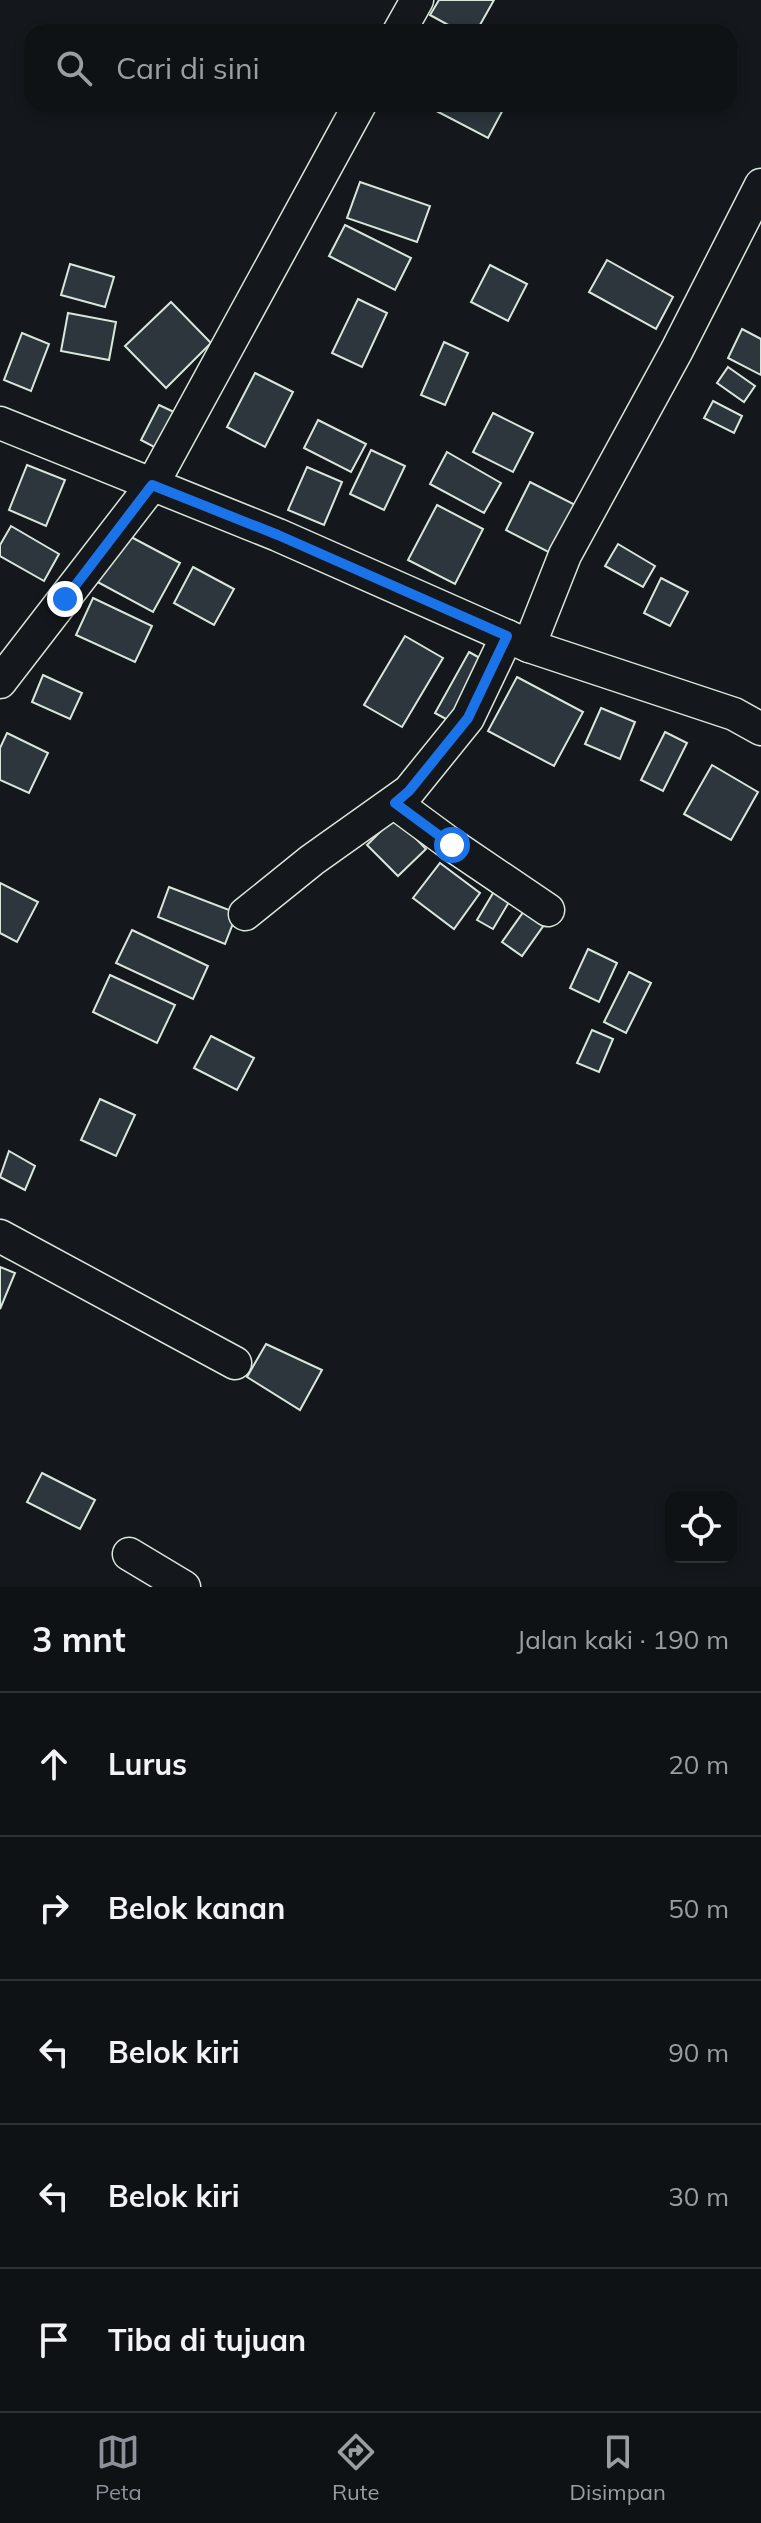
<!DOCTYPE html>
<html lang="id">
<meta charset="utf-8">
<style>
:root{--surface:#0f1215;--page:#1d2022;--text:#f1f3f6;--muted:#9b9ea0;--line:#2f3234;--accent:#8c9099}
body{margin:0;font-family:Mulish,sans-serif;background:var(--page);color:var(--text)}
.controls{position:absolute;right:24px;bottom:24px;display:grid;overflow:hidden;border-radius:16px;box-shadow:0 4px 12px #0003}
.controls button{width:72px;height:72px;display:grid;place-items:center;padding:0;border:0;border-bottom:2px solid var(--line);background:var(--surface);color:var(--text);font:40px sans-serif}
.stop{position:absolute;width:24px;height:24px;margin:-18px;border:6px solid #1a73e8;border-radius:50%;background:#fff}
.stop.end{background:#1a73e8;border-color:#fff;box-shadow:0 2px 8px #0008}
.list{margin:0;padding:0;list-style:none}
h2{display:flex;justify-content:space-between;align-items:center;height:104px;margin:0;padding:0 32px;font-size:34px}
h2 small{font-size:26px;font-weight:400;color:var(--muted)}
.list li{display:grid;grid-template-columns:52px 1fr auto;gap:24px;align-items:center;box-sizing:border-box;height:144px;padding:0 32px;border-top:2px solid var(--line)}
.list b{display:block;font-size:30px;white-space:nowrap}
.list em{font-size:26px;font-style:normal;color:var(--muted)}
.icon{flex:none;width:44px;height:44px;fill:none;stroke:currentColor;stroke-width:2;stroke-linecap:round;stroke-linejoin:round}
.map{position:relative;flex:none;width:761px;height:1587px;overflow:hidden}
.search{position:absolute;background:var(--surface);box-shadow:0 4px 12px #0003;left:24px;right:24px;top:24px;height:88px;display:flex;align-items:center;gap:20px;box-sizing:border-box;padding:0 28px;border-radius:24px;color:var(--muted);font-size:30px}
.sheet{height:824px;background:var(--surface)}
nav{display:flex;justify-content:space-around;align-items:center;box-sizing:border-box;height:112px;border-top:2px solid var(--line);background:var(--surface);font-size:22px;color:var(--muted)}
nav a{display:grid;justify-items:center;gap:4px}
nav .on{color:var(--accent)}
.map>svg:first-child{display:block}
.building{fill:#2c363c;stroke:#d8e6dc;stroke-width:2}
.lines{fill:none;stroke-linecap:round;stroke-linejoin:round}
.minor-casing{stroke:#d8e6dc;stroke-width:35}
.minor{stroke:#14181c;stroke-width:32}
.route{stroke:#1a73e8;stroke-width:10}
</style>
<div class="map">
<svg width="761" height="1587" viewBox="0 0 761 1587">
<rect width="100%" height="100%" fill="#14181c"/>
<!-- building -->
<g class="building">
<polygon points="439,0 494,0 476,32 461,32 430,15"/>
<polygon points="423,104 506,104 488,138"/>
<polygon points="360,182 430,206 417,242 347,218"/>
<polygon points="345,225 411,258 395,290 329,256"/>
<polygon points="607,260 673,297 656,329 589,292"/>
<polygon points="70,264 114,277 105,307 61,295"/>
<polygon points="490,265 527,284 508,321 471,302"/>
<polygon points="358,299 387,313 362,367 332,353"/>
<polygon points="171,302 211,343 166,388 125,346"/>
<polygon points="68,313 116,322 109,360 61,351"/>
<polygon points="742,329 761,339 761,375 728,358"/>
<polygon points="22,333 49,344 31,391 4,380"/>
<polygon points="444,342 468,353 445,405 421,395"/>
<polygon points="728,367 755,386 744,402 717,383"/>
<polygon points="255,373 293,392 265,447 227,427"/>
<polygon points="713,401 742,416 734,433 704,418"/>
<polygon points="159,405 174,412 156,448 141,440"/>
<polygon points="493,413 533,433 513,472 473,452"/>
<polygon points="318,420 366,444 351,472 304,448"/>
<polygon points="371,450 405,466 384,510 350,494"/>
<polygon points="447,452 501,483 484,513 430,484"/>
<polygon points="27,465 65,480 46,526 9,510"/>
<polygon points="307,467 342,482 324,525 288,510"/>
<polygon points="530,482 587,511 562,559 506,530"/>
<polygon points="437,505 483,529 455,584 408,560"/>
<polygon points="11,526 59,554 44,581 0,556 0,545"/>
<polygon points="118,530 180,563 153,612 92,579"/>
<polygon points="618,544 655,566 643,587 605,566"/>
<polygon points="193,567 234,589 214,625 174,603"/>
<polygon points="661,578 688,592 670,626 644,613"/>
<polygon points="93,598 152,626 135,662 76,635"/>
<polygon points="405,636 443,658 402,727 364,705"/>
<polygon points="469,652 500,669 466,730 435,713"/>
<polygon points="43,675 82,693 70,719 32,702"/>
<polygon points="517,677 583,712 554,766 488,731"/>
<polygon points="601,708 635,722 620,759 585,744"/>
<polygon points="665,732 687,743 663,791 641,780"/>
<polygon points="7,733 48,753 29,793 0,780 0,748"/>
<polygon points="712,765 758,792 731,840 684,814"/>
<polygon points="395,817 426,849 398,876 367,845"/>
<polygon points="440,863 480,893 454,929 413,898"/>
<polygon points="0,883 38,902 17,942 0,933"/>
<polygon points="499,883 515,892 493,929 477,920"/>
<polygon points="169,887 237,913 225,944 158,917"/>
<polygon points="529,904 549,918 522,956 502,942"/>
<polygon points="132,930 208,966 193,999 116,963"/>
<polygon points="588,949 617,963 599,1002 570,988"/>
<polygon points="629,972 651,983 626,1033 604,1022"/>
<polygon points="110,975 175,1005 157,1043 93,1012"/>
<polygon points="592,1030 613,1039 599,1072 577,1063"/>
<polygon points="211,1036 254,1058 237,1090 194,1068"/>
<polygon points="100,1099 135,1115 116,1156 81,1140"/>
<polygon points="9,1151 35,1166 25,1190 0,1177"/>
<polygon points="0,1267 15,1273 0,1309"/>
<polygon points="266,1344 322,1370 300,1410 247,1377"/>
<polygon points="42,1473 95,1500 80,1529 27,1502"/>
</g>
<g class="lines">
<defs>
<g id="minor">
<polyline points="399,32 417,0"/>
<polyline points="0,423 278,535 529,646 734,714 761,729"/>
<polyline points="529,646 565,555 677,350 761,185"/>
<polyline points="0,682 152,485 360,104"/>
<polyline points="395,803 452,845 548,910"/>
<polyline points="245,914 312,860 409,791 468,718 507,636"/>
<polyline points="0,1236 235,1363"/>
<polyline points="129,1554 184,1587"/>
</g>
</defs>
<!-- minor casing -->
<use href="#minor" class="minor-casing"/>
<!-- minor -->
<use href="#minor" class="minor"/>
</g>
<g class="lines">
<!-- route -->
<polyline class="route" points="65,599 152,485 278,535 507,636 468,718 409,791 395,803 452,845"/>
</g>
</svg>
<div class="controls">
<button><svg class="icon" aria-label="locate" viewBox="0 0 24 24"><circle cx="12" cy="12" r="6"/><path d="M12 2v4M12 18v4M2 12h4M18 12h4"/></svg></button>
</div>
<div class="stop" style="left:452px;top:845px"></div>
<div class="stop end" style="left:65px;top:599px"></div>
<div class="search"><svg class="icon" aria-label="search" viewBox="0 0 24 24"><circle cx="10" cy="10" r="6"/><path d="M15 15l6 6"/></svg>Cari di sini</div>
</div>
<section class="sheet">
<h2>3 mnt<small>Jalan kaki · 190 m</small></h2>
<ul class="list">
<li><svg class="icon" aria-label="ahead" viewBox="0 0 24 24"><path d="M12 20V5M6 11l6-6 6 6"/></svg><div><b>Lurus</b></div><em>20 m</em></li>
<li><svg class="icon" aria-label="right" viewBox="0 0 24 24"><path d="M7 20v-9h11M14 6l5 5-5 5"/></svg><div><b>Belok kanan</b></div><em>50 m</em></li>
<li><svg class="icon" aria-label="left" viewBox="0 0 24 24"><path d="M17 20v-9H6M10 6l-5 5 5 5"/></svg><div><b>Belok kiri</b></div><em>90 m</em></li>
<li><svg class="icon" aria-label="left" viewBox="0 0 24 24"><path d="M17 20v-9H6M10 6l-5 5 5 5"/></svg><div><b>Belok kiri</b></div><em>30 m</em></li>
<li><svg class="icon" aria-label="arrive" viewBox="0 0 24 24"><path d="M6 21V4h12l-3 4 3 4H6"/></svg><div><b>Tiba di tujuan</b></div></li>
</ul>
</section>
<nav>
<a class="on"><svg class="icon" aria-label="map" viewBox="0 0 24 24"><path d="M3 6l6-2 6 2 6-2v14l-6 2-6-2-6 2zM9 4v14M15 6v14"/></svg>Peta</a>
<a><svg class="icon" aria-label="directions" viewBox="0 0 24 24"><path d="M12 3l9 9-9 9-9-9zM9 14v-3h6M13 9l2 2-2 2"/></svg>Rute</a>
<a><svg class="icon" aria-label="saved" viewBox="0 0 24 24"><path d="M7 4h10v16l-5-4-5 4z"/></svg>Disimpan</a>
</nav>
